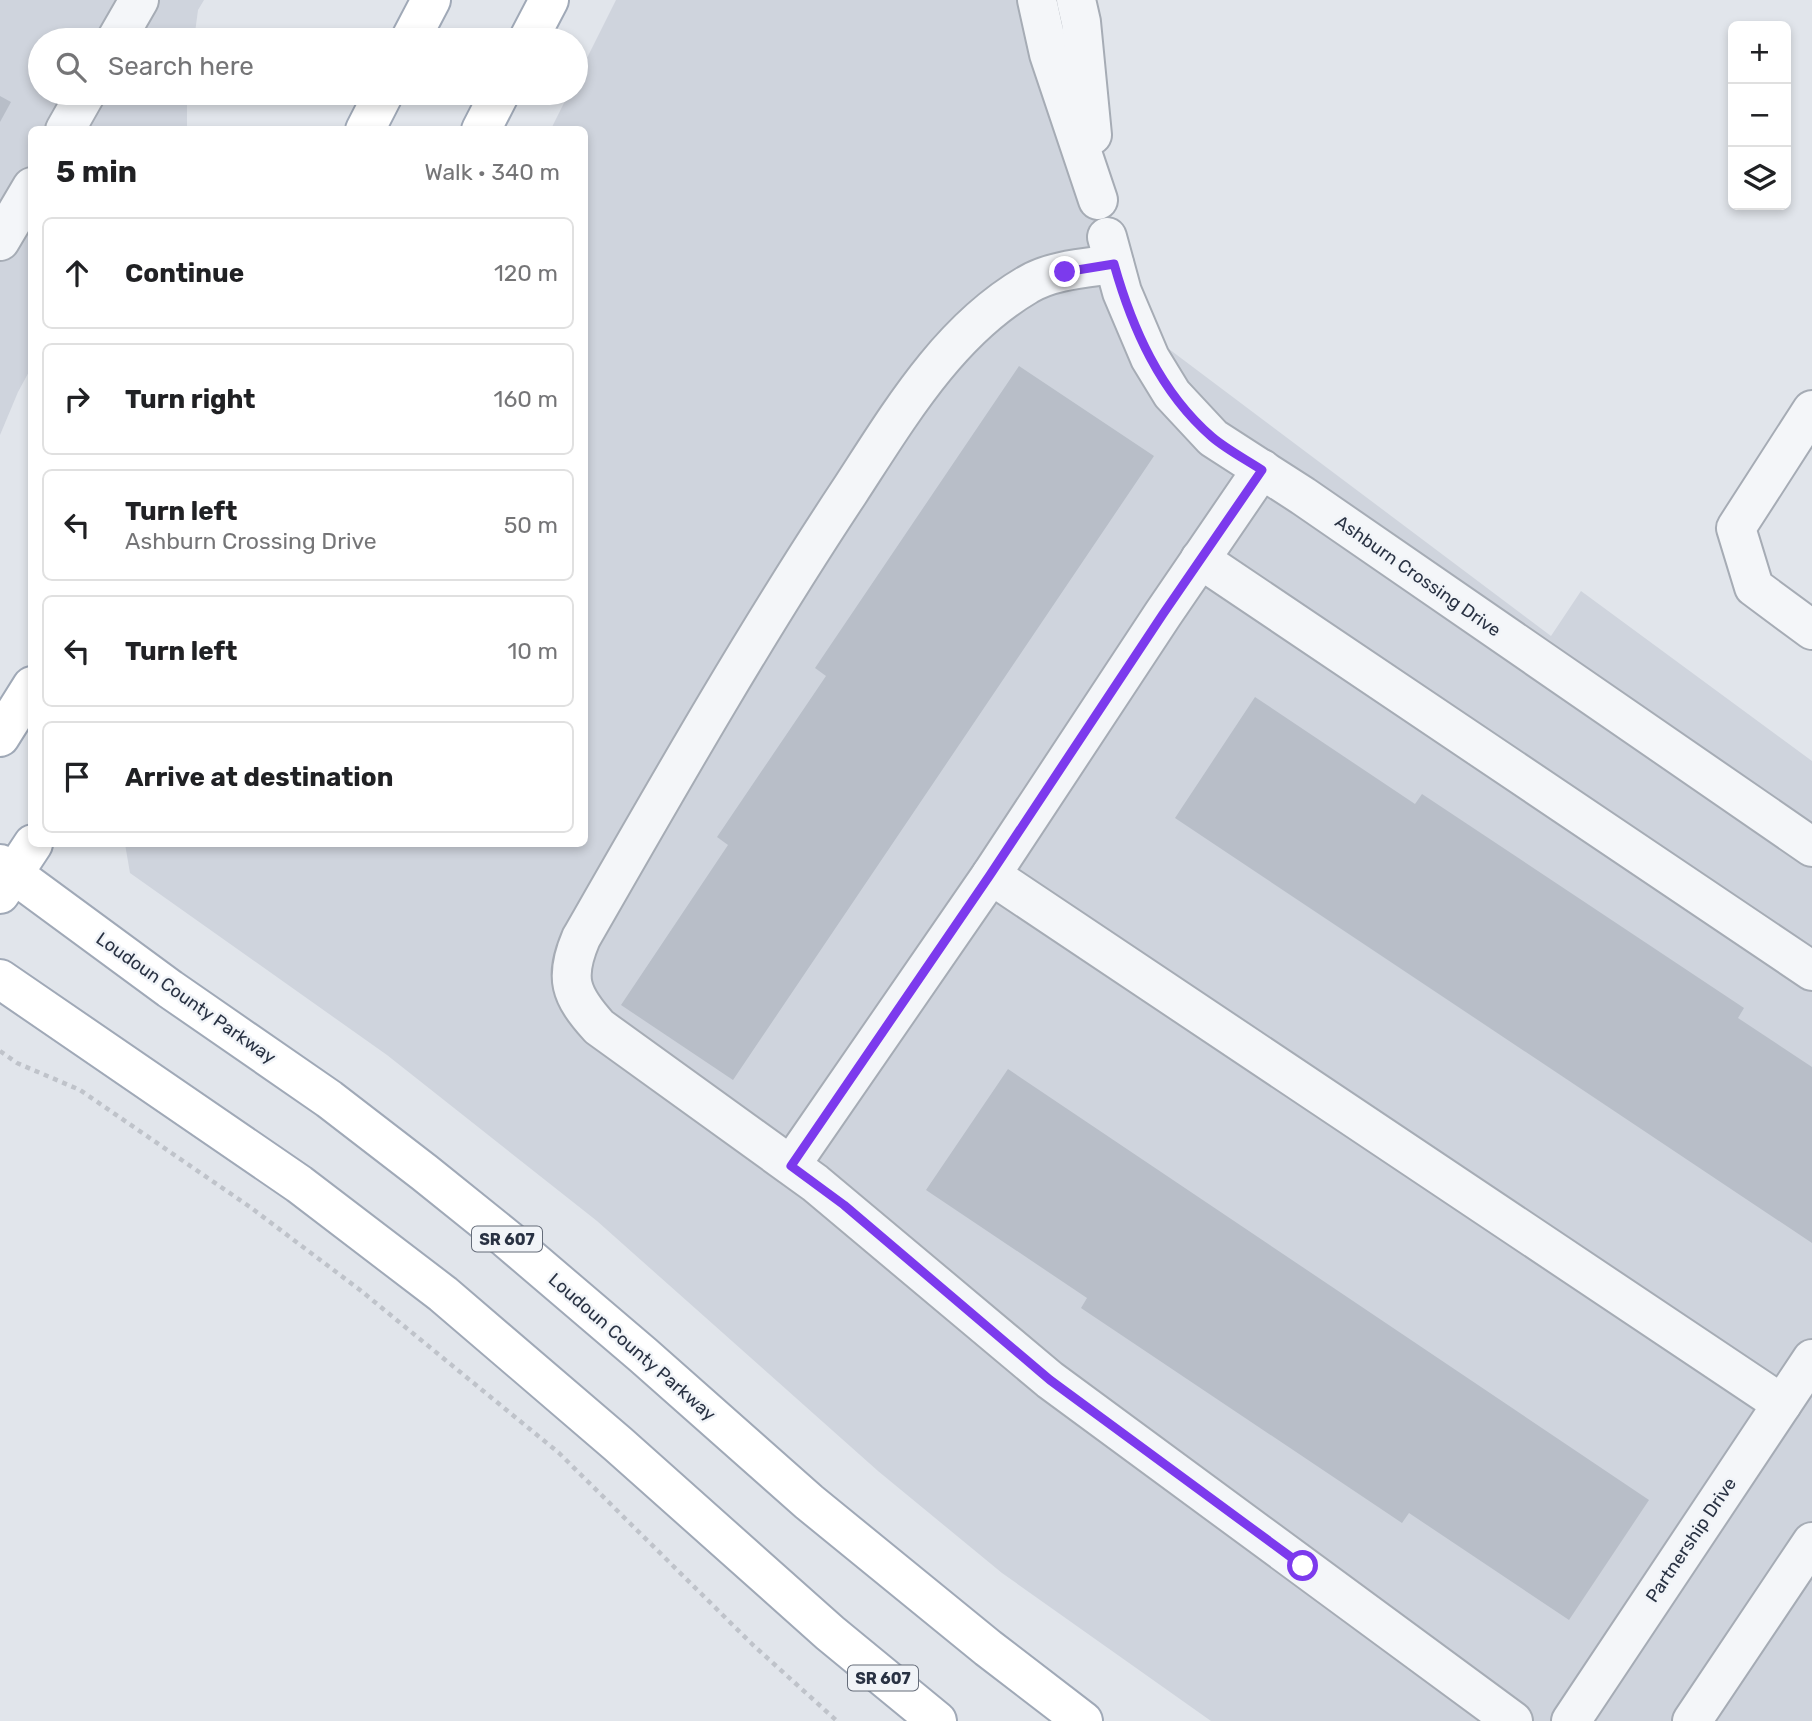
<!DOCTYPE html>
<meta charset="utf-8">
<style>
:root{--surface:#fff;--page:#f2f2f2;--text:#202124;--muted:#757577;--line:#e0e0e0}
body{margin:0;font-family:Rubik,sans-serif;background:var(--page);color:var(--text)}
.controls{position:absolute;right:21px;top:21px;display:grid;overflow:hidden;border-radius:10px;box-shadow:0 4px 10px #0003}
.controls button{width:63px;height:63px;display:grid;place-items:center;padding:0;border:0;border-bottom:2px solid var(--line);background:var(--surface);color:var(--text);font:35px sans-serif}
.stop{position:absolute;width:21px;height:21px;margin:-16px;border:5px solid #7c3aed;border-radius:50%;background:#fff}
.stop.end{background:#7c3aed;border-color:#fff;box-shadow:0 2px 7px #0008}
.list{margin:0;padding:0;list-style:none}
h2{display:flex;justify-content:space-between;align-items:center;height:91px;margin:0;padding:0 28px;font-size:30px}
h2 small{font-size:23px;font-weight:400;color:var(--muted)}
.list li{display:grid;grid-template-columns:46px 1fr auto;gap:21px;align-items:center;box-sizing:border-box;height:112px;margin:0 14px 14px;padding:0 14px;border:2px solid var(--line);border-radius:10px}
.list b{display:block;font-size:26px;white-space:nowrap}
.list p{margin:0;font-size:23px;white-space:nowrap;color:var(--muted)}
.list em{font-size:23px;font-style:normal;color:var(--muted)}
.icon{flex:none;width:38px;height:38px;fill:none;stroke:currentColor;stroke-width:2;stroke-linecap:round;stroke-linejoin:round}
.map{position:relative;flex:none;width:1812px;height:1721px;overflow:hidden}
.search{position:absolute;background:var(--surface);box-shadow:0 4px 10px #0003;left:28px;top:28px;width:560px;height:77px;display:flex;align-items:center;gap:18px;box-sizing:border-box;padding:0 24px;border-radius:38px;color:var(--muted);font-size:26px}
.panel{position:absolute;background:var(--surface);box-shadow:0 4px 10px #0003;left:28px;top:126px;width:560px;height:721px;border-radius:10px}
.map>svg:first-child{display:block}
.built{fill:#cfd4dd}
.building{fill:#b8bec8}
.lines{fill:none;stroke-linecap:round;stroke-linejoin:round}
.minor-casing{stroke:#a6acb5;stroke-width:42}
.major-casing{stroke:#a0a9b7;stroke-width:42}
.path{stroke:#bfc3ca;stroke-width:4.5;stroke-dasharray:5 5;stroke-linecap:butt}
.minor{stroke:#f4f6f9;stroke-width:38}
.major{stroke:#fff;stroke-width:38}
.route{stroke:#7c3aed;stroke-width:9}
.labels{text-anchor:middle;stroke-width:5;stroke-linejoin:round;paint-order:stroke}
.shield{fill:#f1f4f8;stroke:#656c79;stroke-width:2}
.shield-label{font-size:16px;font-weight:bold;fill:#293243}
.street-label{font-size:18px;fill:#293243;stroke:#f1f4f8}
</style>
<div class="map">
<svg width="1812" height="1721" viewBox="0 0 1812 1721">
<rect width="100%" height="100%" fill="#e1e5eb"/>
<!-- built -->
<g class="built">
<polygon points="0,0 204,0 198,10 194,40 40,40 40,93 187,93 187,129 32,130 31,368 18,392 0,435"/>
<polygon points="616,0 1051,0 1117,278 1133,322 1551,636 1581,591 1812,761 1812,1721 1211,1721 1002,1573 878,1471 597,1221 387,1055 130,873 125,844 584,844 584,130 551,129 569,93 576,93 576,80"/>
</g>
<!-- building -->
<g class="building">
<polygon points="0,96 11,102 0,122"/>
<polygon points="1019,366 1154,456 733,1080 621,1005 728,845 717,837 826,676 815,668"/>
<polygon points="1255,697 1415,804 1422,794 1744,1008 1738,1018 1812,1067 1812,1243 1175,818"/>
<polygon points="1008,1069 1649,1500 1569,1620 1409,1513 1402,1523 1081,1308 1087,1298 926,1190"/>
</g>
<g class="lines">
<defs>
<g id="minor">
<polyline points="1037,0 1049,54 1098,200"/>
<polyline points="1076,0 1081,22 1092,135"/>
<polyline points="116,40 139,0"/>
<polyline points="65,130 86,93"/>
<polyline points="1107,237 1122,292 1150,358 1172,394 1213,438 1303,496 1812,847"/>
<polyline points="0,241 32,187"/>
<path d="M 1114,264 C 1086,268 1051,270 1027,285 C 947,332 898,417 849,492 C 753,637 667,788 581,938 C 564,978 570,995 599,1027 L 815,1183 L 1050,1380 L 1513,1721"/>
<polyline points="1812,410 1736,528 1754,587 1812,630"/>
<polyline points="1200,559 1812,971"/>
<polyline points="991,875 1782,1404"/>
<polyline points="791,1165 991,875 1163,614 1262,469"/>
<polyline points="1571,1721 1812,1359"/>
<polyline points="1692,1721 1812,1542"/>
</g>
<g id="major">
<polyline points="410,40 431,0"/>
<polyline points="528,40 549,0"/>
<polyline points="365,130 384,93"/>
<polyline points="481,130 500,93"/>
<polyline points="0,737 32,686"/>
<polyline points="0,864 170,989 329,1099 425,1173 507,1239 643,1355 809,1502 988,1648 1083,1721"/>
<polyline points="0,894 33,844"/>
<polyline points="0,979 299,1184 443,1294 618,1444 830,1633 937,1721"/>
</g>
</defs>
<!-- minor casing -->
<use href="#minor" class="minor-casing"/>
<!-- major casing -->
<use href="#major" class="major-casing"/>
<!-- path -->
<polyline class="path" points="0,1051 17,1063 80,1090 250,1207 360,1290 559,1453 753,1645 837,1721"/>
<!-- minor -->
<use href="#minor" class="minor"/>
<!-- major -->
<use href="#major" class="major"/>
</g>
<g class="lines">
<!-- route -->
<path class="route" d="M 1065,272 L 1114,264 C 1132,328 1160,392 1212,437 C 1226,449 1245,459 1262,470 L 1163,614 L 990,875 L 791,1166 L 844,1205 L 1050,1380 L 1303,1566"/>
</g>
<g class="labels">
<!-- shield labels -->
<g class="shield">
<rect x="472" y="1226.5" width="70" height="25" rx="5"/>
<rect x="848" y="1665.5" width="70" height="25" rx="5"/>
</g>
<g class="shield-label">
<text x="507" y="1245">SR 607</text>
<text x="883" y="1684">SR 607</text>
</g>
<!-- street labels -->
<g class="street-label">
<text transform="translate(1418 576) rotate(35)" y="6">Ashburn Crossing Drive</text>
<text transform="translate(186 998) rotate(35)" y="6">Loudoun County Parkway</text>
<text transform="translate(632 1347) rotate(41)" y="6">Loudoun County Parkway</text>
<text transform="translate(1691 1540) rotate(-56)" y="6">Partnership Drive</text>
</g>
</g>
</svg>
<div class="controls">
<button>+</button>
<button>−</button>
<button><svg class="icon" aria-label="layers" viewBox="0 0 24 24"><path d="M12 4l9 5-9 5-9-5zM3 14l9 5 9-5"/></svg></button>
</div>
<div class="stop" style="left:1303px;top:1566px"></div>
<div class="stop end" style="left:1065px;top:272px"></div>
<div class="search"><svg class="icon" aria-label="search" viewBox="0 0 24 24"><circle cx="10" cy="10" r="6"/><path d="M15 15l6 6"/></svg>Search here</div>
<section class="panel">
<h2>5 min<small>Walk · 340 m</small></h2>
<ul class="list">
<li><svg class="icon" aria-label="ahead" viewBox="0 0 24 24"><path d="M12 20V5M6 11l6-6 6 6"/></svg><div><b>Continue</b></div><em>120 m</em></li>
<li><svg class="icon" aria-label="right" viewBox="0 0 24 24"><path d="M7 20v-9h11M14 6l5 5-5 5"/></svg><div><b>Turn right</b></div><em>160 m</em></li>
<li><svg class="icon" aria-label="left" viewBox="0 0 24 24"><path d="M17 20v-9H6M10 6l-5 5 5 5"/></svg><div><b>Turn left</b><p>Ashburn Crossing Drive</p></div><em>50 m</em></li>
<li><svg class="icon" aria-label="left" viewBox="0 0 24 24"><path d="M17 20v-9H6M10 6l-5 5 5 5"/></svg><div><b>Turn left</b></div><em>10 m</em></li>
<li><svg class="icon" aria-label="arrive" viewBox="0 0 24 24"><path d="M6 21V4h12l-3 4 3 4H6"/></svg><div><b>Arrive at destination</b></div></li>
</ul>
</section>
</div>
